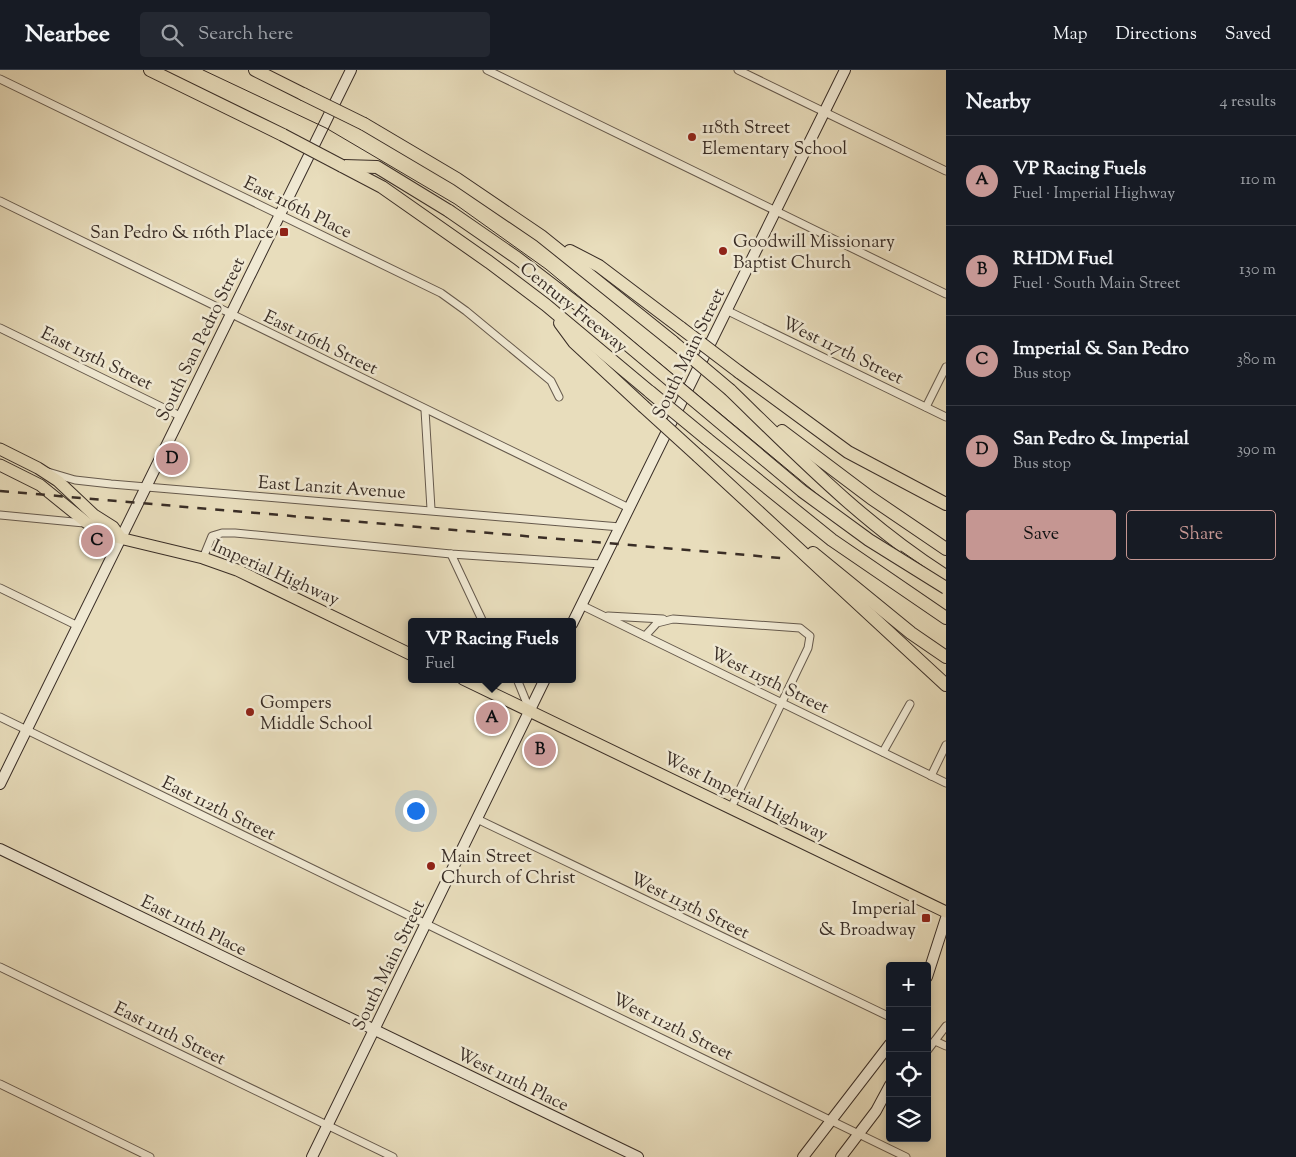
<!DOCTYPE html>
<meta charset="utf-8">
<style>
:root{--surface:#171b24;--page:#242831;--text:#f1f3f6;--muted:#9ea1a6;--line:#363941;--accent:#c59692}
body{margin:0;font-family:"Sorts Mill Goudy",serif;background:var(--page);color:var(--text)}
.controls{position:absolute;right:15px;bottom:15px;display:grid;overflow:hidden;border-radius:5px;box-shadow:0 2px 8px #0003}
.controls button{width:45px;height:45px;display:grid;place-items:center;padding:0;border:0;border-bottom:1px solid var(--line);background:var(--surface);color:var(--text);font:25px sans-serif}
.you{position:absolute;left:415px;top:740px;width:18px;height:18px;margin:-12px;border:4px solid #fff;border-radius:50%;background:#1a73e8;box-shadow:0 0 0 8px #1a73e833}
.badge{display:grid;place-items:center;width:32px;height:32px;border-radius:50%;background:var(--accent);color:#111;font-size:16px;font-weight:700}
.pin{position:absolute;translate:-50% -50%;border:2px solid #fff;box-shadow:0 1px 5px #0006}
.popup{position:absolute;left:408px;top:548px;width:168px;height:65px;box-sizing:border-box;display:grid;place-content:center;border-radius:5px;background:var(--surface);filter:drop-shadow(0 1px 4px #0005);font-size:16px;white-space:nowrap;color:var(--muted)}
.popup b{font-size:19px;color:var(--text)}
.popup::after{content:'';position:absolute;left:50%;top:100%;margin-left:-10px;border:10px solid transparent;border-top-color:var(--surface)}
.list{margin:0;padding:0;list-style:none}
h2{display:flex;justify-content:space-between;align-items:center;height:65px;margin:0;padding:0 20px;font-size:21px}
h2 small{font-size:16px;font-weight:400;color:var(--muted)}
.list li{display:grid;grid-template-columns:32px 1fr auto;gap:15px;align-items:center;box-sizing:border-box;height:90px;padding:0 20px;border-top:1px solid var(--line)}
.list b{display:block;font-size:19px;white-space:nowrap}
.list p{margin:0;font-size:16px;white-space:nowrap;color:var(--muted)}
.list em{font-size:16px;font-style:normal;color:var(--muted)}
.actions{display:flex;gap:10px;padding:15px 20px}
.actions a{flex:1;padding:11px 0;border:1px solid var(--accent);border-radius:5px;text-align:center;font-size:18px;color:var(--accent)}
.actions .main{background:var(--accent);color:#111}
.icon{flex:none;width:28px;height:28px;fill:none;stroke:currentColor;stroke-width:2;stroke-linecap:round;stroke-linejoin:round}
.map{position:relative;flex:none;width:946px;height:1087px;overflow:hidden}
header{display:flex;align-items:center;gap:30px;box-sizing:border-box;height:70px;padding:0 25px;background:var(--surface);border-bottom:1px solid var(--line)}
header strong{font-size:24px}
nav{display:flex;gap:28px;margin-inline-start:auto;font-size:18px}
.search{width:350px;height:45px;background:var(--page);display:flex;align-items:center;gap:12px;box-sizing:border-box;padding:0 18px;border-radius:5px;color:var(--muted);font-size:19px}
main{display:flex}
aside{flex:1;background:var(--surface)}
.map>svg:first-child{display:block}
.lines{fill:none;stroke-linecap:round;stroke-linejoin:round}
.street-casing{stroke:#65594c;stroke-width:9}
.secondary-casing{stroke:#392d26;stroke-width:12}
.primary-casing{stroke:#392d26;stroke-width:13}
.highway-casing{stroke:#392d26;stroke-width:14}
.street{stroke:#f0e9d3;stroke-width:7}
.secondary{stroke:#f0e9d3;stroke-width:10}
.primary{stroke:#e8ddbc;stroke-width:11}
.highway{stroke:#e8ddbc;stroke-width:12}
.tram{stroke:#392d26;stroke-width:1}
.rail{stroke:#392d26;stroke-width:2.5;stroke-dasharray:9 9;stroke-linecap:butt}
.highway-bridge-casing{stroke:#392d26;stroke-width:14;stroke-linecap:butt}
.highway-bridge{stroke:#e8ddbc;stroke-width:12}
.poi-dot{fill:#8f2418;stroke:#f0e9d3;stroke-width:2}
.labels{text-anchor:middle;stroke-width:5;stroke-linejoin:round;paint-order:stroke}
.poi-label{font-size:18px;fill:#392d26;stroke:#f0e9d3;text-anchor:start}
.street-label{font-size:18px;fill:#392d26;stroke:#f0e9d3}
</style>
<header>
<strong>Nearbee</strong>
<div class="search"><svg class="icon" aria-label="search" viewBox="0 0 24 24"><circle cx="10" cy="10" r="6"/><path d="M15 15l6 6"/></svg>Search here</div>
<nav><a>Map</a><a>Directions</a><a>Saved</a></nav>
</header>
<main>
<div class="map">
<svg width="946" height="1087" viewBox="0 0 946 1087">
<rect width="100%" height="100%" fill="#e8ddbc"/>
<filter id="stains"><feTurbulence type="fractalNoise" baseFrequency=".004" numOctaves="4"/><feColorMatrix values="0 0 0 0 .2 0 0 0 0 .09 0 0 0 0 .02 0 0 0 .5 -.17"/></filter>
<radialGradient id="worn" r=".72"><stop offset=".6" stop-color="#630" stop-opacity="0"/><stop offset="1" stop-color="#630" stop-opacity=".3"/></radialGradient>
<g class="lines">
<defs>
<g id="street">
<polyline points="487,0 946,224"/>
<polyline points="738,0 946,101"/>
<polyline points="0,9 441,223 466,241 551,311 559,327"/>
<polyline points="0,131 629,438"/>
<polyline points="728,241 946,347"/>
<polyline points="0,258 180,346"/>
<polyline points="926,337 946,297"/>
<polyline points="425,340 431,439"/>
<polyline points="48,402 75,410 111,414 620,457"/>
<polyline points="0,445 84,453"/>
<polyline points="451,484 483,552"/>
<polyline points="203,488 212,466 222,463 235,463 451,484 601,494"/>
<polyline points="0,518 78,556"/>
<polyline points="581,535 946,713"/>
<polyline points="608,546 663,549"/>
<polyline points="645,566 657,553 673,549 800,558 810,566 808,578 731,738"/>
<polyline points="517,609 530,641"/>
<polyline points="490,622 496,609"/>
<polyline points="0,647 906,1087"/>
<polyline points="883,682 910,634"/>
<polyline points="931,706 946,675"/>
<polyline points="477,749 890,947"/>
<polyline points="0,897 393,1087"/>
<polyline points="935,971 946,976"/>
<polyline points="927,981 946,956"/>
<polyline points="0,1014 150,1087"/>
</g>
<g id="secondary">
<polyline points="572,554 845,0"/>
<polyline points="0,714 351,0"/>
<polyline points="0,779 638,1087"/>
<polyline points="927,907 946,848"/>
<polyline points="312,1087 545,609"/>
<polyline points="803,1087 890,974"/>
<polyline points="841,1087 876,1041 890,1015"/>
</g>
<g id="primary">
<polyline points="0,379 38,398 58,411 94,445 113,457 120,467"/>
<polyline points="0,395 40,415 87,453 107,465 203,488 237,500 412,585"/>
<polyline points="463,609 946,842"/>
</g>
<g id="highway">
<polyline points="150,0 283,65"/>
<polyline points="255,0 303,24"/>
<polyline points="364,54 457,109 541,166 673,272"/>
<polyline points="342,96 382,117 489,192 546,235 650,322"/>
<polyline points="344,96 377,97 449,141"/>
<polyline points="570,181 599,196 681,258"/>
<polyline points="560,253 574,272 643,336"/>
<polyline points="739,302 848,382 946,434"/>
<path d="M 730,320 C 798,386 865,455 946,506"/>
<polyline points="782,361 871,428 946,479"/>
<polyline points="707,369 832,470 946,548"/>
<polyline points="698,386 946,615"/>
<polyline points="813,483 911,563 946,587"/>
</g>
</defs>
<!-- street casing -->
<use href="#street" class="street-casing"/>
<!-- secondary casing -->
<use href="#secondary" class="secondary-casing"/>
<!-- primary casing -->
<use href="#primary" class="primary-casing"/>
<!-- highway casing -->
<use href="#highway" class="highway-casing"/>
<!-- street -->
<use href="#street" class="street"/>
<!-- secondary -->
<use href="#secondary" class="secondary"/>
<!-- primary -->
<use href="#primary" class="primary"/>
<!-- highway -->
<use href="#highway" class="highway"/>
<!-- tram -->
<g class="tram">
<polyline points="203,0 326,58 455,134 546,199 870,468 946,522"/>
<polyline points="901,481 946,512"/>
</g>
<!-- rail -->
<polyline class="rail" points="0,421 781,488"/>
<defs>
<g id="highway-bridge">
<polyline points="303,24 364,54"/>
<polyline points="283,65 342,96"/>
<polyline points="449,141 517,188 598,250 802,421 869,470 946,518"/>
<polyline points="681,258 739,302"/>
<polyline points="673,272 730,320"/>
<polyline points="650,322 707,369"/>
<polyline points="643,336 698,386"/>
</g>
</defs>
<!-- highway-bridge casing -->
<use href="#highway-bridge" class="highway-bridge-casing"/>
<!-- highway-bridge -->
<use href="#highway-bridge" class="highway-bridge"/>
</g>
<!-- markers -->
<g class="poi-dot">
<circle cx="692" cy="67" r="5"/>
<rect x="279" y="157" width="10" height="10" rx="2.5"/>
<circle cx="723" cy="181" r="5"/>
<circle cx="250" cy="642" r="5"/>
<circle cx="431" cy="796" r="5"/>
<rect x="921" y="843" width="10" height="10" rx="2.5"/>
</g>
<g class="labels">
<!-- poi labels -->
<g class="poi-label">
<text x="702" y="63">118th Street<tspan x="702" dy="21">Elementary School</tspan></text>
<text x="274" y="168" text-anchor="end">San Pedro &amp; 116th Place</text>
<text x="733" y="177">Goodwill Missionary<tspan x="733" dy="21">Baptist Church</tspan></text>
<text x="260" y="638">Gompers<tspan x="260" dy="21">Middle School</tspan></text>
<text x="441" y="792">Main Street<tspan x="441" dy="21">Church of Christ</tspan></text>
<text x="916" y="844" text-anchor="end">Imperial<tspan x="916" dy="21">&amp; Broadway</tspan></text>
</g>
<!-- street labels -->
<g class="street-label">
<text transform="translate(298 137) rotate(26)" y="6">East 116th Place</text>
<text transform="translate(574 237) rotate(39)" y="6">Century Freeway</text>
<text transform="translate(200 269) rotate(-64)" y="6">South San Pedro Street</text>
<text transform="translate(321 272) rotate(26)" y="6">East 116th Street</text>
<text transform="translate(843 280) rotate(26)" y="6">West 117th Street</text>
<text transform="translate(688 283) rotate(-64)" y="6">South Main Street</text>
<text transform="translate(97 288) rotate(26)" y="6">East 115th Street</text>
<text transform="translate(332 417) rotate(4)" y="6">East Lanzit Avenue</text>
<text transform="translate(276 502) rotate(24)" y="6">Imperial Highway</text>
<text transform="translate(770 610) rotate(26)" y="6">West 115th Street</text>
<text transform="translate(746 726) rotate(26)" y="6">West Imperial Highway</text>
<text transform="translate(219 738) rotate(26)" y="6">East 112th Street</text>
<text transform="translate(690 835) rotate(26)" y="6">West 113th Street</text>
<text transform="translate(194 855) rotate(26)" y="6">East 111th Place</text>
<text transform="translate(388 895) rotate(-64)" y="6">South Main Street</text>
<text transform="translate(673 956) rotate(26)" y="6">West 112th Street</text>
<text transform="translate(170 963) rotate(26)" y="6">East 111th Street</text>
<text transform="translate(513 1009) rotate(26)" y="6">West 111th Place</text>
</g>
</g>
<rect width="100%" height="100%" filter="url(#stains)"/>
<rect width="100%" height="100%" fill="url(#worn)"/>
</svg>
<div class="controls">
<button>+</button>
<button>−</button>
<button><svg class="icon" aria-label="locate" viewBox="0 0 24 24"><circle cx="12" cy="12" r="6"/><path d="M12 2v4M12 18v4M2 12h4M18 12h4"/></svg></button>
<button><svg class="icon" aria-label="layers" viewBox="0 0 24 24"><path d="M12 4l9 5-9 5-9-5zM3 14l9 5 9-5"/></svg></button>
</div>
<div class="you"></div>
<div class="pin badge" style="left:492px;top:648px">A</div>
<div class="popup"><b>VP Racing Fuels</b>Fuel</div>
<div class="pin badge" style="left:540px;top:680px">B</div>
<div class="pin badge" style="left:97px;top:471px">C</div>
<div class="pin badge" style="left:172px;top:389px">D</div>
</div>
<aside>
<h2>Nearby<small>4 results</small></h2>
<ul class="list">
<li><span class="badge">A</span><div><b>VP Racing Fuels</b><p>Fuel · Imperial Highway</p></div><em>110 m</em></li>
<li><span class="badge">B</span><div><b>RHDM Fuel</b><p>Fuel · South Main Street</p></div><em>130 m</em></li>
<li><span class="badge">C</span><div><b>Imperial &amp; San Pedro</b><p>Bus stop</p></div><em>380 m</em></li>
<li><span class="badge">D</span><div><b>San Pedro &amp; Imperial</b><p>Bus stop</p></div><em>390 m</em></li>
</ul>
<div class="actions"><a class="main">Save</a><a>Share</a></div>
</aside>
</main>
